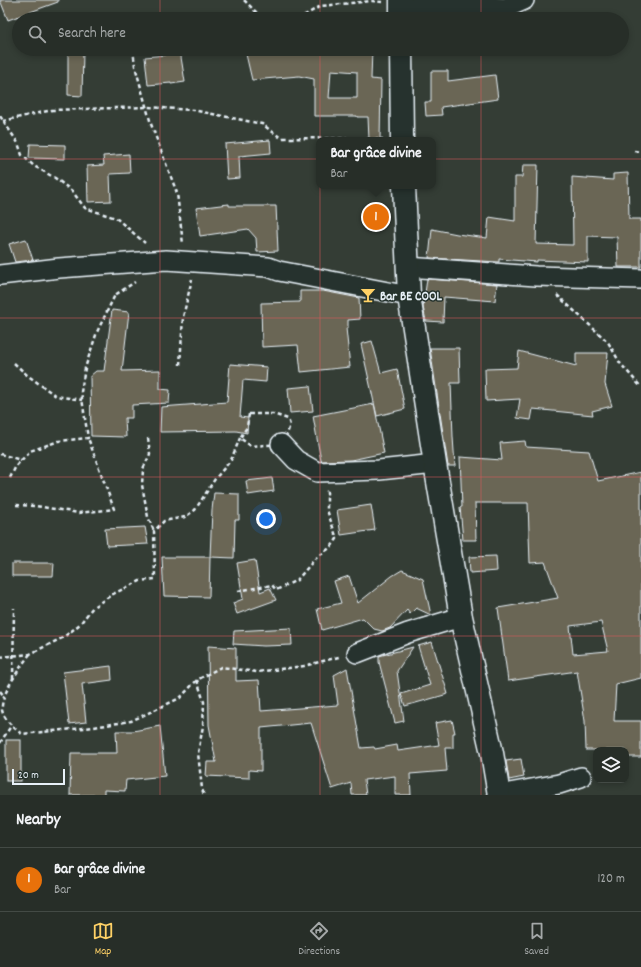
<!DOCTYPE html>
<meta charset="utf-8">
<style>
:root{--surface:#272e28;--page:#333a34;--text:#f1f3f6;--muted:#a4a8a8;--line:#434a45;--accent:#ffd166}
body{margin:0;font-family:Dekko,sans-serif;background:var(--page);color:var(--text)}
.controls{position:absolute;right:12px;bottom:12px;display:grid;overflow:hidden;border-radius:8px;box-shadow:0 2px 6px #0003}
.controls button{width:36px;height:36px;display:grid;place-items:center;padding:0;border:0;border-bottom:1px solid var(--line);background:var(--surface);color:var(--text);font:20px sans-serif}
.scale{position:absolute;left:12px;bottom:10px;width:53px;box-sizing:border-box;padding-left:4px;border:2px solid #e8f1f8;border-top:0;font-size:11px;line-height:14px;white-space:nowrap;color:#e8f1f8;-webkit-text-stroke:3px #26332d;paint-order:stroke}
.you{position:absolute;left:266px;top:519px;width:14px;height:14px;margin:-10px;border:3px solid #fff;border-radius:50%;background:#1a73e8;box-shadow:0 0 0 6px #1a73e833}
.badge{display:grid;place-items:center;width:26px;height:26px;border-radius:50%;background:var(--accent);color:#fff;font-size:13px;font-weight:700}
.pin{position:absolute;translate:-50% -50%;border:2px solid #fff;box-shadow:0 1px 4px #0006}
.popup{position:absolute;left:316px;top:137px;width:120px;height:52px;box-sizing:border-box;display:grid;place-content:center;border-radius:8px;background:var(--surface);filter:drop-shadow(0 1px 3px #0005);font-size:13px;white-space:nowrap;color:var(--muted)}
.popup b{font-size:15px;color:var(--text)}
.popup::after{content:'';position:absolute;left:50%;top:100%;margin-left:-8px;border:8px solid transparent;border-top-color:var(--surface)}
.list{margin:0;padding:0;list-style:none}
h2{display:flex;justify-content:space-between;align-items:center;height:52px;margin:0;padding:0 16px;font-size:17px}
h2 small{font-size:13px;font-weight:400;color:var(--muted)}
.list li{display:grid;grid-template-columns:26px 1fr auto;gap:12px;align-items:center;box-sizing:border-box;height:64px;padding:0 16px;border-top:1px solid var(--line)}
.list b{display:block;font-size:15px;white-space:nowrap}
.list p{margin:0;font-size:13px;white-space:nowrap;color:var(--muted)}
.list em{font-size:13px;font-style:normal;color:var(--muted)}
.icon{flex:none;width:22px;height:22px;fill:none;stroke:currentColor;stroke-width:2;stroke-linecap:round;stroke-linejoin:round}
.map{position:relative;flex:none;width:641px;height:795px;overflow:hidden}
.search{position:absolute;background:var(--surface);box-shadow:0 2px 6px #0003;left:12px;right:12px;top:12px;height:44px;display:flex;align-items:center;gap:10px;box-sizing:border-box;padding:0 14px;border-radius:22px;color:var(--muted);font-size:15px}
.sheet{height:116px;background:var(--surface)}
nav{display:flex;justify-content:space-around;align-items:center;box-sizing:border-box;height:56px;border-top:1px solid var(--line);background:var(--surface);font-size:11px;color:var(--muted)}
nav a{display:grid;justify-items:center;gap:2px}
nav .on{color:var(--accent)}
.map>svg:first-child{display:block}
.building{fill:#6b6654;stroke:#e8f1f8;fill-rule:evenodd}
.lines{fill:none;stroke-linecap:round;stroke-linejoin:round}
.minor-casing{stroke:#e8f1f8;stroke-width:22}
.major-casing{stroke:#e8f1f8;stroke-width:25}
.path{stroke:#e8f1f8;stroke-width:2.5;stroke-dasharray:4 3;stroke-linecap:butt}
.minor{stroke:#26332d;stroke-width:19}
.major{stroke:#26332d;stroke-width:22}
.grid{fill:none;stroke:#da5a5c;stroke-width:1;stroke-opacity:0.55}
.labels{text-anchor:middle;stroke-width:3;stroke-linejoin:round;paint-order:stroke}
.poi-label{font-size:13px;font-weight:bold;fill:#e8f1f8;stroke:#26332d;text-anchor:start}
</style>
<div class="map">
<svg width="641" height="795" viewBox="0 0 641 795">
<rect width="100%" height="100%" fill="#343d35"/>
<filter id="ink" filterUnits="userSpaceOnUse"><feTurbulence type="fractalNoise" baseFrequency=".025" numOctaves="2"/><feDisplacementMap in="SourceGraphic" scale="8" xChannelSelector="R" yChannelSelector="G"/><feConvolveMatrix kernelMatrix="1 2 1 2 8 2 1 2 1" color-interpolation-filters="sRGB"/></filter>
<g filter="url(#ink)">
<!-- building -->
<g class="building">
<polygon points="0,0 58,0 58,2 8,20"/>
<path d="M 253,49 L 372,49 L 371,79 L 381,80 L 380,140 L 369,140 L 368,117 L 357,117 L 357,116 L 314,116 L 314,79 L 299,76 L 252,80 L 245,50 ZM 331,70 L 357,72 L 357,98 L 329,98 Z"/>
<polygon points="180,51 185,82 171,84 171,83 148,85 145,57 166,55 166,53"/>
<polygon points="68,52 83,52 82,96 68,95"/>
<polygon points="431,71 448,71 448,81 495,75 498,99 441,107 442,115 426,116 425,102 431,102"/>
<polygon points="270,140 271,153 239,156 240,178 227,179 225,144"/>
<polygon points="30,144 65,145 65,159 29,158"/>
<polygon points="129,154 130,173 110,174 111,201 88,202 87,166 104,165 103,156"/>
<polygon points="523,165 538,165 536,244 573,245 572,177 613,180 613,174 628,173 629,219 641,219 641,267 618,267 617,237 588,236 588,262 537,260 537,262 499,259 499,262 429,258 432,229 457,234 487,238 489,217 515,221 515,177 522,177"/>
<polygon points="229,204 229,206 276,206 278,251 257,252 256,238 248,229 200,236 196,208"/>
<polygon points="26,239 33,260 15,262 9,244"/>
<polygon points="427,279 497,284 495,301 444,297 443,322 426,321 423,307"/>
<polygon points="300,291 323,291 359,298 360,319 348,320 348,328 346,328 350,367 301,372 298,345 262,347 261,303 300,302"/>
<polygon points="112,310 129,312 122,371 160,370 160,389 170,390 169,403 132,405 132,418 125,418 126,437 91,436 90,376 96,371 104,371"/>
<polygon points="372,341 381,373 397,369 405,409 377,416 361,344"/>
<polygon points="430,348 459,348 460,383 451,383 453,437 455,466 448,466"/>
<polygon points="519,351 576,366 576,353 608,353 605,384 612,406 592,411 593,415 533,409 531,420 517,418 520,399 486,401 485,369 517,368"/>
<polygon points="230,364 267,367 266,382 243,380 240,417 248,418 247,433 236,431 160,432 161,407 227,402"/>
<polygon points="310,386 313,411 290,413 288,388"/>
<polygon points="374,404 384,453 351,460 321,461 313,416"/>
<path d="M 525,441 L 526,447 L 589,451 L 598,481 L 641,472 L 641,678 L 616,684 L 614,721 L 641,721 L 641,757 L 626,757 L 626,750 L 586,750 L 585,721 L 577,671 L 508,681 L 498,608 L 558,598 L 545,562 L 530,563 L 528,503 L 475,503 L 476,540 L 463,540 L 460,507 L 462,507 L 460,457 L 502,460 L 500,443 ZM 601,622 L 608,651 L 573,654 L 570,626 Z"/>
<polygon points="272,478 274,491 248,495 246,481"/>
<polygon points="214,493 239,494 239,520 235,520 234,558 210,557 212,510"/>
<polygon points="371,505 375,530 341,535 337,510"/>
<polygon points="145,527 148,544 107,546 105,529"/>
<polygon points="496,556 497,571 470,573 469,557"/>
<polygon points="162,557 210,557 209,597 164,596"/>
<polygon points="255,560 260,592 270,588 276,600 237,614 233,603 243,599 237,563"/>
<polygon points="12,563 54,563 53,576 12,576"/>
<polygon points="402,570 423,579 431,615 416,608 410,614 407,610 390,628 382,631 374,629 363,618 322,630 317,609 341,603 334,581 349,576 358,603 392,576"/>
<polygon points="291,628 292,645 264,646 233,644 234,631"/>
<polygon points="432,642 448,694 405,706 401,694 430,685 418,646"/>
<polygon points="208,646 236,648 236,681 259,680 261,711 338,705 334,675 347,668 361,748 374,747 375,749 397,745 398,751 439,745 435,723 452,720 455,733 453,733 453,748 445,748 447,771 410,774 411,795 395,795 395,776 364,780 366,795 352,795 351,783 332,789 311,723 261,728 261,771 249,770 249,778 206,776 207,762 216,762 209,725"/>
<polygon points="413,647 397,671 404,721 395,723 379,662 379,656"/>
<polygon points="111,666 112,680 82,684 86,722 69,724 63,672"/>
<polygon points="160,726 165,776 126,780 125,791 104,790 104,795 70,795 71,753 117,753 116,731 133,731"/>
<rect x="6" y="740" width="15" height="41"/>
<polygon points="521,759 524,777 509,780 506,761"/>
</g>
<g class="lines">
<defs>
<g id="minor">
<polyline points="401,3 506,8 524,0"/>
<polyline points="407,267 536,276 641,279"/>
<polyline points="0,275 59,268 166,260 268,267 279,271 409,296"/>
<polyline points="281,444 296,460 317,472 379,470 435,464"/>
<polyline points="357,653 408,633 461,617"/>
<polyline points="499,795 559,784 581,777"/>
</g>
<g id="major">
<polyline points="401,19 401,0"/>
<polyline points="401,49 402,140"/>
<polyline points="404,186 409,296 435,464 461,617 492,753 499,795"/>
</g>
</defs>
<!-- minor casing -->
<use href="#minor" class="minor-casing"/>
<!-- major casing -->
<use href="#major" class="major-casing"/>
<!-- path -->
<g class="path">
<polyline points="244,0 263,19"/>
<polyline points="298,19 321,6 372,1 382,2"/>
<polyline points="133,49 135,66 151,124 177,193 183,244"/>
<polyline points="0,116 18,143 22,155 34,166 55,178 72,191 85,208 116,218 145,243"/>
<polyline points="3,121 52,110 147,107 193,110 262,124 281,138 383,139"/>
<polyline points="634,151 641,152"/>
<polyline points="557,295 608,342 620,363 641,387"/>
<polyline points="14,363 27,375 56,396 82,400"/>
<polyline points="180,365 183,317 192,279"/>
<polygon points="249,414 273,414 288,419 290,425 287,434 281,444 251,446 240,438 247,427"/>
<polyline points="148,438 150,454 143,469 142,485 148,517 154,531"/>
<polyline points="0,454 21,460"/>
<polyline points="10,478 16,466 30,451 59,441 88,438 81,392 85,368 97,332 115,295 135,282"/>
<polyline points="16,505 36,506 79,513 114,509 88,438"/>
<polyline points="238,591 272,585 276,590 297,580 315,559 331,547 337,539 327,510 327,489"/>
<path d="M 30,654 C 21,666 0,695 2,710 C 4,720 15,729 22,734 L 94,727 L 131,721 L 180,698 L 197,680 L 221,667 L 257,672 L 304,666 L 339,657"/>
<polyline points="0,657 30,654 64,637 80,624 93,607 113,594 140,581 155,579 154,531 164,521 185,517 195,510 215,479 231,460 240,438"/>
<polyline points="13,679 14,608"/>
<polyline points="197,680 204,702 203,726 198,753 202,789 204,795"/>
<polyline points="0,691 4,696"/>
<polyline points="0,743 11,726"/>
</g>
<!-- minor -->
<use href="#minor" class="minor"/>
<!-- major -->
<use href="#major" class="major"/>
</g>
</g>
<!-- grid -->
<path class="grid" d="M 160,0 L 160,19M 320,0 L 320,19M 481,0 L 481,19M 160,49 L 160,795M 320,49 L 320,795M 481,49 L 481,795M 0,159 L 641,159M 0,318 L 641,318M 0,477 L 641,477M 0,636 L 641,636"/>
<!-- icons -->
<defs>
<symbol id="bar-bare" viewBox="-9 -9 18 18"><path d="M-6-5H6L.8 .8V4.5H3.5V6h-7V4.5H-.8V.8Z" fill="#ffd166" stroke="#26332d" stroke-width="2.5" paint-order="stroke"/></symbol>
</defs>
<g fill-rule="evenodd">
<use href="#bar-bare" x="357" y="284" width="22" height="22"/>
</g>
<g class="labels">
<!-- poi labels -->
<g class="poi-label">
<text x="380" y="300">Bar BE COOL</text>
</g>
</g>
</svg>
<div class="controls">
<button><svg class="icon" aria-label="layers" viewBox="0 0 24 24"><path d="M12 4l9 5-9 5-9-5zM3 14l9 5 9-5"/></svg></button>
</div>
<div class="scale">20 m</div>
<div class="you"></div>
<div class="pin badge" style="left:376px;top:217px;background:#e8710a">1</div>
<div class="popup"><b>Bar grâce divine</b>Bar</div>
<div class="search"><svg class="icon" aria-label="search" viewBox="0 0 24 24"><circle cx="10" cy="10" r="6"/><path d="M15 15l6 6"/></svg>Search here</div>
</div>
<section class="sheet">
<h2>Nearby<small></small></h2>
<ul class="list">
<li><span class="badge" style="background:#e8710a">1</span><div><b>Bar grâce divine</b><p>Bar</p></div><em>120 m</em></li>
</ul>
</section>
<nav>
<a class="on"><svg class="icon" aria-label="map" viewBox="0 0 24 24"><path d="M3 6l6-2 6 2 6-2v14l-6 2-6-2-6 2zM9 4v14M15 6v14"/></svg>Map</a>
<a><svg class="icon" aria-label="directions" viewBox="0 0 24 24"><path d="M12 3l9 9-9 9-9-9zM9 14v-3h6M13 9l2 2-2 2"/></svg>Directions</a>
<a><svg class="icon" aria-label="saved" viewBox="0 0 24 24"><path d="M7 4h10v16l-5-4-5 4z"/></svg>Saved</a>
</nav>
